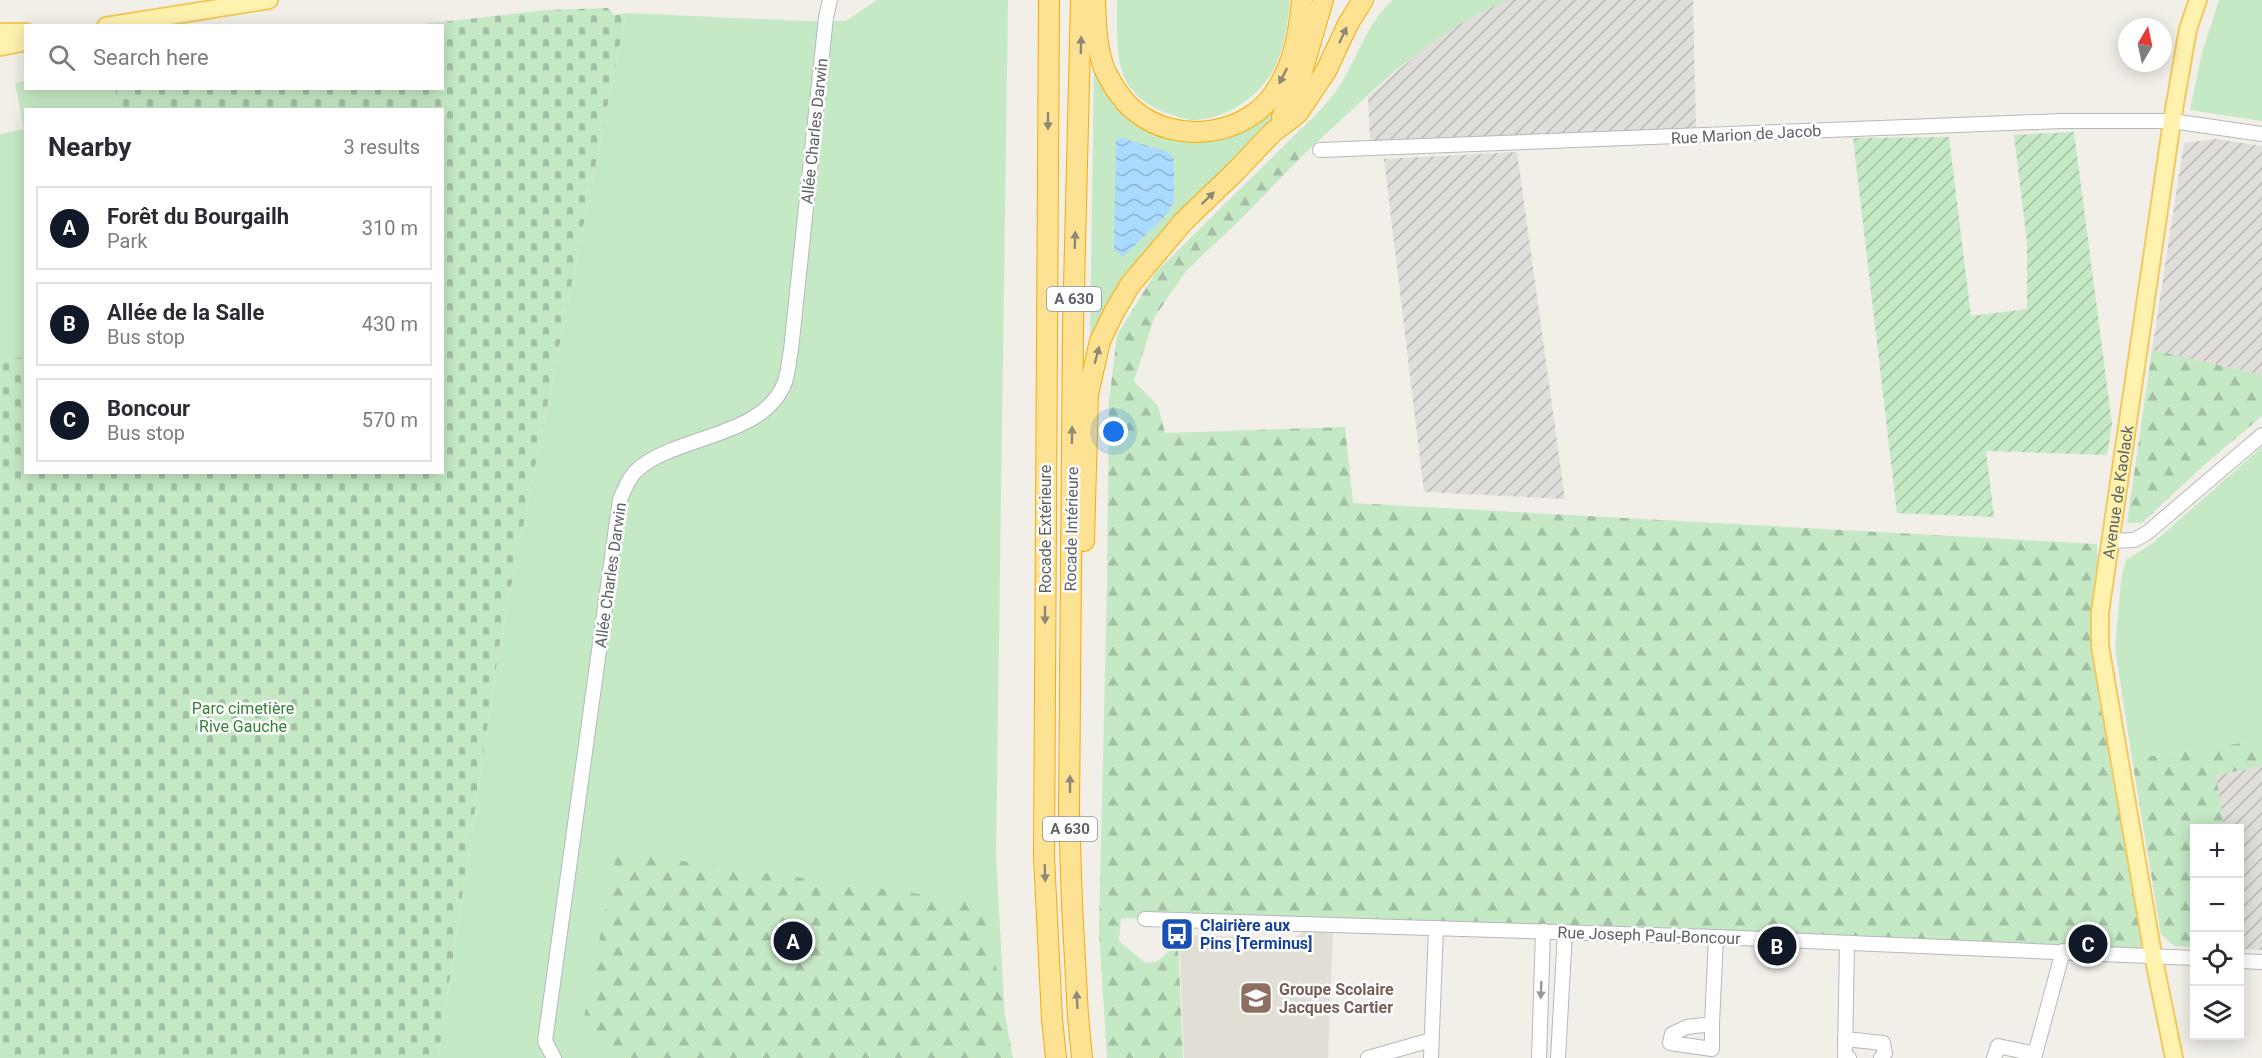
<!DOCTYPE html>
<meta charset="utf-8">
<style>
:root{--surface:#fff;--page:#f7f7f7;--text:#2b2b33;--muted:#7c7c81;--line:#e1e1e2;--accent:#111827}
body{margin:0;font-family:Roboto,sans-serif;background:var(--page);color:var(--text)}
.controls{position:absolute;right:18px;bottom:18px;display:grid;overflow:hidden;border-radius:0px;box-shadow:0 3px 15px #0003}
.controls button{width:54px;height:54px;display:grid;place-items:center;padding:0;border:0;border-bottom:2px solid var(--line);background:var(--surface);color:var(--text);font:30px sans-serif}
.compass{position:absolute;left:2118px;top:18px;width:54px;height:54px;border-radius:50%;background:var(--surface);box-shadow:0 3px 15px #0003;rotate:9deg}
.you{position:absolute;left:1114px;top:432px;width:21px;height:21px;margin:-15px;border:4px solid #fff;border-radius:50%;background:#1a73e8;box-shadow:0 0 0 9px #1a73e833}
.badge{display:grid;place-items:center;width:39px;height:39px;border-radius:50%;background:var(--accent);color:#fff;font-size:20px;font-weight:700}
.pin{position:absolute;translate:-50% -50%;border:3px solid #fff;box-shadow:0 2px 6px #0006}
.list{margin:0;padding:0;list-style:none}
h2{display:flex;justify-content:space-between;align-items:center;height:78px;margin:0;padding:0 24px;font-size:26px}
h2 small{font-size:20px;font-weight:400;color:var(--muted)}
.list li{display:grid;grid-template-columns:39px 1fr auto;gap:18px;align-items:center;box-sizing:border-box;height:84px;margin:0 12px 12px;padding:0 12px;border:2px solid var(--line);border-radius:0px}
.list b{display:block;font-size:22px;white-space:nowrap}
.list p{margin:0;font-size:20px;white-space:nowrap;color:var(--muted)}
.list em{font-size:20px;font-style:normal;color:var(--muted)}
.icon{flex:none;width:33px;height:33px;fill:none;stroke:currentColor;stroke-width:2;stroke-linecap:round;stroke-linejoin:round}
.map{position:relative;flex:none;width:2262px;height:1058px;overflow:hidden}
.search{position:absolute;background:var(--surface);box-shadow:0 3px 15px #0003;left:24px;top:24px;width:420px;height:66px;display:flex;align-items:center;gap:15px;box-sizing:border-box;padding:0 21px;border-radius:0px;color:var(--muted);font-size:22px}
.panel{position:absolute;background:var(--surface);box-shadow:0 3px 15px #0003;left:24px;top:108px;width:420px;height:366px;border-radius:0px}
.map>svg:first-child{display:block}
.industrial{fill:url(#industrial-furrows)}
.education{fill:#e1ded6}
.green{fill:#c5e8c5}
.forest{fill:url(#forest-firs)}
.cemetery{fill:url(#cemetery-stones)}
.garden{fill:url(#garden-furrows)}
.water{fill:url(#water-waves)}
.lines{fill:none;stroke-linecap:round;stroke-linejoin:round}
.minor-casing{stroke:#b5b8bc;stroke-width:16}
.major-casing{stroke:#f2c960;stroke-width:20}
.highway-casing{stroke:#f9ab00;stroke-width:22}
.minor{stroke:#fff;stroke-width:14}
.major{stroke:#fff2af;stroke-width:16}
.highway{stroke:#fde293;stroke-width:20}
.oneway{fill:#8e8975}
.oneway2{fill:#979a9d}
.labels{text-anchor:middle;stroke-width:5;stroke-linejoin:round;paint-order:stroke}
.shield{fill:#fff;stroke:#8f9295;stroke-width:1.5}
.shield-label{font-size:15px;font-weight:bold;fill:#5f6368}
.street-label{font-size:16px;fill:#5f6368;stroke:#fff}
.park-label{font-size:16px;fill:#348238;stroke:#fff}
.transit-label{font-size:16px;font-weight:bold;fill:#164399;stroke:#fff;text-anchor:start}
.education-label{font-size:16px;font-weight:bold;fill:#785e54;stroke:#fff;text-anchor:start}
</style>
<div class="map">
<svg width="2262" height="1058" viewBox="0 0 2262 1058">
<defs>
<pattern id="industrial-furrows" width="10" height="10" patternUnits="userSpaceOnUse" patternTransform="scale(1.5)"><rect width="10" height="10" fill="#e0deda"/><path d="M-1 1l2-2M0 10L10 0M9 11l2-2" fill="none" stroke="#b9b8b5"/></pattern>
<pattern id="forest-firs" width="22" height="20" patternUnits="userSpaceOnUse" patternTransform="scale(1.5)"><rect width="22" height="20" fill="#c5e8c5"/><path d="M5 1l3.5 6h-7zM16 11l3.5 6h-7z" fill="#a3c0a4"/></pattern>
<pattern id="cemetery-stones" width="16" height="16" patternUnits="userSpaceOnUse" patternTransform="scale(1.5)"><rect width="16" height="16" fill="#c5e8c5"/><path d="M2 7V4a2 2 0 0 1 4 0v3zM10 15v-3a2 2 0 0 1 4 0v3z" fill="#a3c0a4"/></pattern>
<pattern id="garden-furrows" width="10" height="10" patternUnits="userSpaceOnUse" patternTransform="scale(1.5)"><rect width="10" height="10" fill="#c5e8c5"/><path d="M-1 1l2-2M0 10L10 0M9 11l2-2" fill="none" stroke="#a3c0a4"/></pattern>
<pattern id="water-waves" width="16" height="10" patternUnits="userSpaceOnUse" patternTransform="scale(1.5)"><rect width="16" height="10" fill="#aadaff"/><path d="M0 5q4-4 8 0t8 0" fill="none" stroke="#8eb4d2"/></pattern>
</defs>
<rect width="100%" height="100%" fill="#f1efe8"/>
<!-- industrial -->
<g class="industrial">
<polygon points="1509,0 1693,0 1696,128 1370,141 1368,97 1435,38 1484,10"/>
<polygon points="2216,139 2262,146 2262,375 2152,350 2184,143"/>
<polygon points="1517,152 1565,499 1424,492 1384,159"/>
<polygon points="2262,766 2262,950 2243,949 2240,926 2240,828 2224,828 2216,775"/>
</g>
<!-- education -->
<polygon class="education" points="1306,930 1333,933 1328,1058 1184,1058 1179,935 1294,938"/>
<!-- green -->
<g class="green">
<polygon points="877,0 1008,0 996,854 1007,1058 438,1058 500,642 626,13 806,21 846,21"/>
<path d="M 1117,0 L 1290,0 C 1288,23 1284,50 1273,71 C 1256,99 1224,121 1190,120 C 1185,119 1178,117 1173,115 C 1155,110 1135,98 1126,81 C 1114,58 1118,26 1117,0 Z"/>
<path d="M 1393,0 L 1509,0 C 1426,32 1365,99 1300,158 L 1302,128 C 1320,112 1334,96 1346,75 C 1360,50 1371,18 1393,0 Z"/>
<polygon points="2219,0 2262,0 2262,121 2190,110 2202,53"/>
<polygon points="1094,62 1103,84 1197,140 1294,82 1271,120 1105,310 1090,340"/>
<polygon points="25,81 26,88 115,89 118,109 26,110 25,356 0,361 0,134 24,129 15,83"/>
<polygon points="2262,447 2262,740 2132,759 2115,648 2121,580 2126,560 2153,543"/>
</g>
<!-- forest -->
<g class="forest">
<polygon points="1302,128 1300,158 1242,218 1186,271 1154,318 1134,381 1158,406 1165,433 1345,427 1353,503 2097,544 2100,612 2153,955 1121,918 1119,941 1146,963 1158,961 1178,943 1183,1058 1107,1058 1099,931 1107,584 1109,401 1117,335 1156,272"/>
<polygon points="2152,350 2262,375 2262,416 2204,465 2142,523 2127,523"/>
<polygon points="2262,740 2262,766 2216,775 2224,828 2194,828 2194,947 2174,946 2161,934 2132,759"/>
<polygon points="617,852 984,903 1013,1058 616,1058 583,1022"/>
</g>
<!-- cemetery -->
<polygon class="cemetery" points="608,8 614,15 626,13 500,642 438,1058 0,1058 0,361 25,356 26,472 442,472 442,110 118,109 115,89 442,88 442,26 414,25 547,10"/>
<!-- garden -->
<polygon class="garden" points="2074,132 2112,424 2107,455 1986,451 1994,517 1897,513 1853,138 1949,137 1971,316 2027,309 2027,242 2014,135"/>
<!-- water -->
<polygon class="water" points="1122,138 1168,152 1174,159 1174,201 1168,213 1123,257 1114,250 1116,143 1117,139"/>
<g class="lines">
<defs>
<g id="minor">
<polyline points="1320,150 2062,121 2172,121 2262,134"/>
<polyline points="2111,541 2134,540 2147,533 2262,435"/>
<polyline points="1145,919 1716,937 2194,958"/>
<polyline points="1847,943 1845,1056 1849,1058"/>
<polyline points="2240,961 2262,962"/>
<polyline points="1712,1024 1712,1049 1670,1043 1672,1034 1687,1027 1712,1024 1716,937"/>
<polyline points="1845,1039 1883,1043 1885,1053 1881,1058"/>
<path d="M 554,1058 L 545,1041 L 620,499 C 624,491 629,477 636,471 C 676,434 763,439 785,382 C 788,373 789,360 791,350 L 826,17 L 830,0"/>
<polyline points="1368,1058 1431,1040"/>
<polyline points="1431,1058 1436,928"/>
<polyline points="1539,1058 1543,931"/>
<polyline points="1558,1058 1565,932"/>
<polyline points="1994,1058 1998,1046 2035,1054"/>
<polyline points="2034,1058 2063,951"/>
</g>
<g id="major">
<polyline points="106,26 269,0"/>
<polyline points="0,32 26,32"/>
<polyline points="0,47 26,42"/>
<path id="s1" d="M 2174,1058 L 2153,955 L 2100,646 L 2100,612 L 2172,121 L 2188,29 L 2198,0"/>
</g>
<g id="highway">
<polyline points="1049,0 1044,857 1052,1019 1056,1058"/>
<polyline points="1081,0 1073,328 1069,812 1072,904 1078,1016 1082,1058"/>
<path d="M 1095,0 C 1096,23 1096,46 1104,68 C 1112,85 1122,101 1136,112 C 1178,145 1246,136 1275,92 C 1294,64 1299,32 1302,0"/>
<polyline points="1282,117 1297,89 1323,0"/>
<polyline points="1084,541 1088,394 1100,341 1114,312 1130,285 1184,221 1237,170 1273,132 1298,113 1326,71 1348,24 1363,0"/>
</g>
</defs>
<!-- minor casing -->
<use href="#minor" class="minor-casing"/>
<!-- major casing -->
<use href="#major" class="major-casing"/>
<!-- highway casing -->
<use href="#highway" class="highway-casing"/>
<!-- minor -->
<use href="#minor" class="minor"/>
<!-- major -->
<use href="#major" class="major"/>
<!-- highway -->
<use href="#highway" class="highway"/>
</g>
<!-- one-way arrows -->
<defs><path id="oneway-solid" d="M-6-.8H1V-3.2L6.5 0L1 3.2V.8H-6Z" transform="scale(1.5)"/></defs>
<g class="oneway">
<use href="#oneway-solid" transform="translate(1343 35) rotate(-65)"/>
<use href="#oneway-solid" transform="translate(1081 45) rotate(-89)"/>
<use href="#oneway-solid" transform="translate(1283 76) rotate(117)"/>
<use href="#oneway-solid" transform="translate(1048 121) rotate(90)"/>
<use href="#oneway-solid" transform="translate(1208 198) rotate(-44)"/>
<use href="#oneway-solid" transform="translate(1075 240) rotate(-88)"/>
<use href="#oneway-solid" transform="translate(1097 355) rotate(-75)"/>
<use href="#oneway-solid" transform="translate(1072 435) rotate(-89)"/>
<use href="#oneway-solid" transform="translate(1045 615) rotate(90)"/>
<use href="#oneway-solid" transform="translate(1070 784) rotate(-90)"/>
<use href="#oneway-solid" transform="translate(1045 873) rotate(88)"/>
<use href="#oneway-solid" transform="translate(1077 1000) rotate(-93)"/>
</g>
<use class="oneway2" href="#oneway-solid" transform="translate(1541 990) rotate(92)"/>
<!-- icons -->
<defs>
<symbol id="bus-square" viewBox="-11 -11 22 22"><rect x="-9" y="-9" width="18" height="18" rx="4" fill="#1a4fb4" stroke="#fff"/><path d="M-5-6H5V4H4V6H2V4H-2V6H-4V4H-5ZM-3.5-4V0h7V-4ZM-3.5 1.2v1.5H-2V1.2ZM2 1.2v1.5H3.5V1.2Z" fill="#fff"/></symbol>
<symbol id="school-square" viewBox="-11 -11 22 22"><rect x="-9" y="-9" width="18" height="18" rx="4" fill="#8d6e63" stroke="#fff"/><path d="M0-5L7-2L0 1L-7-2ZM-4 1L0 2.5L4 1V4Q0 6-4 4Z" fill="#fff"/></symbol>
</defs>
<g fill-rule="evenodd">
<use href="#bus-square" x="1158" y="915" width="38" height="38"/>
<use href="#school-square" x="1237" y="979" width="38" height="38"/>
</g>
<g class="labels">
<!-- shield labels -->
<g class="shield">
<rect x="1047" y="287" width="54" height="24" rx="4.5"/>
<rect x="1043" y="817" width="54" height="24" rx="4.5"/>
</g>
<g class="shield-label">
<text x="1074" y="304">A 630</text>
<text x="1070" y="834">A 630</text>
</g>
<!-- street labels -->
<g class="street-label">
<text transform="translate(814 131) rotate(-84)" y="6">Allée Charles Darwin</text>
<text transform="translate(1746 134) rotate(-3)" y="6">Rue Marion de Jacob</text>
<text dy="6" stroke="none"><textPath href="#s1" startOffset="574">Avenue de Kaolack</textPath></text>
<text transform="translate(1045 529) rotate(-90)" y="6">Rocade Extérieure</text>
<text transform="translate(1071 529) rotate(-89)" y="6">Rocade Intérieure</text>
<text transform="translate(610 575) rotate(-82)" y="6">Allée Charles Darwin</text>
<text transform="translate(1649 935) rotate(2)" y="6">Rue Joseph Paul-Boncour</text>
</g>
<!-- park labels -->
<g class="park-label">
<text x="243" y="714">Parc cimetière<tspan x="243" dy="18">Rive Gauche</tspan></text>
</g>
<!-- transit labels -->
<g class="transit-label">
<text x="1200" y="931">Clairière aux<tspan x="1200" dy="18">Pins [Terminus]</tspan></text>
</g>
<!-- education labels -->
<g class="education-label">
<text x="1279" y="995">Groupe Scolaire<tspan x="1279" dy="18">Jacques Cartier</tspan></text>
</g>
</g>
</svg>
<div class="controls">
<button>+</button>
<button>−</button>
<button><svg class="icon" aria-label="locate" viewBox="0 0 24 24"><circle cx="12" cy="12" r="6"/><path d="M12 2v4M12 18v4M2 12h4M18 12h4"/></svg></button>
<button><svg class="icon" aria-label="layers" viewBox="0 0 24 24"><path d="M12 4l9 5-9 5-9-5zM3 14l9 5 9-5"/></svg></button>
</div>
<svg class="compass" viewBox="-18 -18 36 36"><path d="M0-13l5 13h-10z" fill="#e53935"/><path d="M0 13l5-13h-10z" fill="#7c7c81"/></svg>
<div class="you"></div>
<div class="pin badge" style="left:793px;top:941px">A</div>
<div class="pin badge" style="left:1777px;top:946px">B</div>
<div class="pin badge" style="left:2088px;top:944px">C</div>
<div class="search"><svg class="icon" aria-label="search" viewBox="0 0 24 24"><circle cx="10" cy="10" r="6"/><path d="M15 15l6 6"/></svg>Search here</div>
<section class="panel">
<h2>Nearby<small>3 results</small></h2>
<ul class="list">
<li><span class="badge">A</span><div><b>Forêt du Bourgailh</b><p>Park</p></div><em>310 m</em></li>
<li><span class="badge">B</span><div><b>Allée de la Salle</b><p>Bus stop</p></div><em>430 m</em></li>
<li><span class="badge">C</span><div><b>Boncour</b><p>Bus stop</p></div><em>570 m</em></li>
</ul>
</section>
</div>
